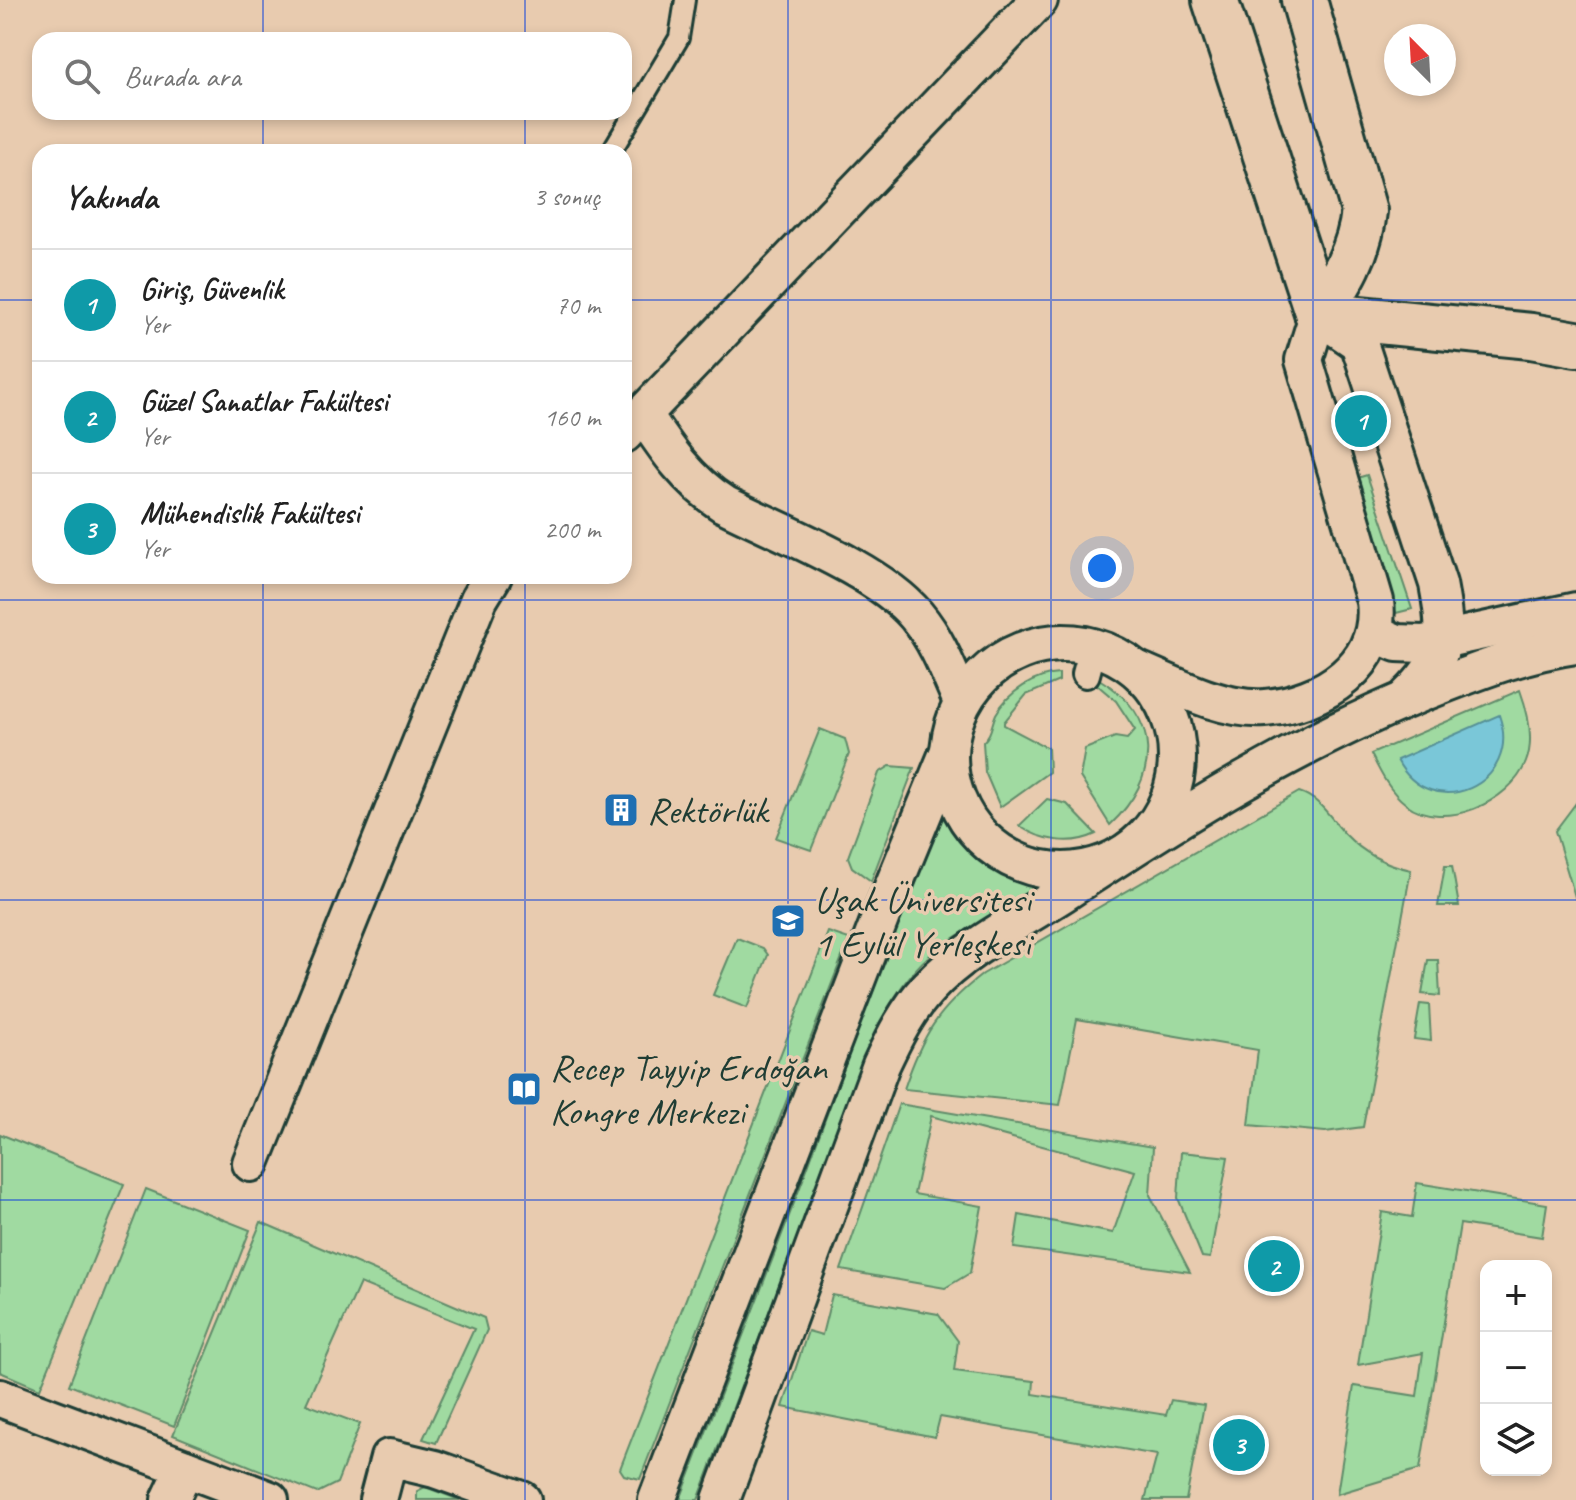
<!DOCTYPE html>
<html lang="tr">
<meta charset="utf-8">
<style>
:root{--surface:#fff;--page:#f6f6f6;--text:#222;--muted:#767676;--line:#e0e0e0;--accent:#b45309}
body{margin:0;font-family:Caveat,sans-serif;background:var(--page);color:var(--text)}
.controls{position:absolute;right:24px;bottom:24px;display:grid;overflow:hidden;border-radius:16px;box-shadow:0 4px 12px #0003}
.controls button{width:72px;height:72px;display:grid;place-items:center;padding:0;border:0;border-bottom:2px solid var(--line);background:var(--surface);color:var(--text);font:40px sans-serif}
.compass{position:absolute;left:1384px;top:24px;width:72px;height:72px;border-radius:50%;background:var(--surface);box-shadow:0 4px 12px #0003;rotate:336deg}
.you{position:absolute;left:1102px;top:568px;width:28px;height:28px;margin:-20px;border:6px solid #fff;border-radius:50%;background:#1a73e8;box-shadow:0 0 0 12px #1a73e833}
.badge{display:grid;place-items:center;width:52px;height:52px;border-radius:50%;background:var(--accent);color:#fff;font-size:26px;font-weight:700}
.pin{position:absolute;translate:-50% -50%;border:4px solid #fff;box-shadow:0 2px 8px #0006}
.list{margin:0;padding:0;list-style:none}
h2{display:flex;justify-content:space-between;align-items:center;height:104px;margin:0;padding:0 32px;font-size:34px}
h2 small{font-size:26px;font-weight:400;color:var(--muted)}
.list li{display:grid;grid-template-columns:52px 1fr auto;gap:24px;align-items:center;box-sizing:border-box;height:112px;padding:0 32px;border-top:2px solid var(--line)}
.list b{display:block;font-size:30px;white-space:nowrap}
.list p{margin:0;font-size:26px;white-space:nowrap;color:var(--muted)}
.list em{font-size:26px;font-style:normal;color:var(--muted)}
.icon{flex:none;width:44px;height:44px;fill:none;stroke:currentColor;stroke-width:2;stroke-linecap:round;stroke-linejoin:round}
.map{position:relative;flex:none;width:1576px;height:1500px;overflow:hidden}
.search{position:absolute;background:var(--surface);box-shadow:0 4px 12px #0003;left:32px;top:32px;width:600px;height:88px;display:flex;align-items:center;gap:20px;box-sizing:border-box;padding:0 28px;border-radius:24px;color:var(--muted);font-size:30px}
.panel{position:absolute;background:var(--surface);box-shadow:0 4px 12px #0003;left:32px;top:144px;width:600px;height:440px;border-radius:24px}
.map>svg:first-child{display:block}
.green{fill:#a0daa1;stroke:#608c6a;stroke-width:2}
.water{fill:#7ac7d8;stroke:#569096;stroke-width:2}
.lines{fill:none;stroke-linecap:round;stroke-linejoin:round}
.service-casing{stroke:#1f3d34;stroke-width:24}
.pedestrian-casing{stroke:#1f3d34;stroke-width:32}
.minor-casing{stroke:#1f3d34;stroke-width:42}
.tertiary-casing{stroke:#1f3d34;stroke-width:50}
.service{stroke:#e8cbaf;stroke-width:18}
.pedestrian{stroke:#e8cbaf;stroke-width:26}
.minor{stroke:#e8cbaf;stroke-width:36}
.tertiary{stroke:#e8cbaf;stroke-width:44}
.grid{fill:none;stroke:#1d4ed8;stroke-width:2;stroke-opacity:0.55}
.labels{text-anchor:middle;stroke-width:7;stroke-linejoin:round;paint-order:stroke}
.poi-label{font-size:38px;fill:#1f3d34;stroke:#e8cbaf;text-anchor:start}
</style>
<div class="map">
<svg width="1576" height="1500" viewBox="0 0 1576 1500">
<rect width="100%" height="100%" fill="#e8cbaf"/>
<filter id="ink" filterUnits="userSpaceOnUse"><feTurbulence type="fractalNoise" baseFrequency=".0125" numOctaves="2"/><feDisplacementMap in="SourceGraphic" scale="16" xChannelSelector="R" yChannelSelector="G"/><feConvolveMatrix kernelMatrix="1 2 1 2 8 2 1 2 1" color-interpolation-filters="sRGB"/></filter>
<g filter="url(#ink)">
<!-- green -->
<g class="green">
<polygon points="1367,475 1412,609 1396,613 1354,479"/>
<path d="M 1059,674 L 1059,681 L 1026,695 L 1004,722 L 1004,725 L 1048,748 L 1049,772 L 1000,807 L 985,772 L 983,742 C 992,734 991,725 996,714 C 1008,692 1035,675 1059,674 Z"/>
<path d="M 1099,679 C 1163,717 1160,778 1110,825 L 1080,777 L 1085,749 L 1115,737 L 1127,739 L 1135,730 L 1116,701 L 1095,683 Z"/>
<path d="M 1520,690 C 1528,712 1535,739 1526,762 C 1510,803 1443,832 1406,804 C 1389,791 1380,772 1371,754 Z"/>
<polygon points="820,729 845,739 849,754 811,850 776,838"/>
<polygon points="890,766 914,768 871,881 852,867 848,857 879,773"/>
<path d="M 1299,792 C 1320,798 1331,819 1345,834 C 1364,854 1385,864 1411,870 L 1363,1127 L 1325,1132 L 1249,1125 L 1258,1050 L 1077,1019 L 1060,1105 L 904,1089 C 922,1035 938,1009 983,974 Z"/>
<path d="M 1047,799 L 1067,804 L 1096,834 C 1071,846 1042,841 1019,826 Z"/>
<path d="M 941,802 L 949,805 C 965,850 999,870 1042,886 C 1009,908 973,924 940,947 C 913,966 894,997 878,1025 L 698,1500 L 680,1500 L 804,1177 Z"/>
<polygon points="1576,803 1576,900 1555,831"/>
<polygon points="1445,866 1452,866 1459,906 1438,906"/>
<polygon points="828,932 849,939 640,1479 624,1475 620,1469"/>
<polygon points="737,938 763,948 768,955 747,1008 713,995"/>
<polygon points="1428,960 1438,960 1440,996 1422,994"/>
<polygon points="1420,1004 1429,1005 1431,1041 1414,1039"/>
<polygon points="899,1104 1153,1147 1150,1195 1190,1272 1014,1248 1019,1215 1113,1233 1135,1171 931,1116 914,1194 982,1206 970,1273 945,1288 841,1270"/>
<polygon points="0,1134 124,1184 40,1389 0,1372"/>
<polygon points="1181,1152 1228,1157 1210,1258 1202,1257 1178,1198"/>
<polygon points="1417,1183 1547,1204 1542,1237 1460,1224 1420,1469 1337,1494 1354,1386 1417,1396 1423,1353 1358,1365 1382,1212 1412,1217"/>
<polygon points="146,1189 250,1230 174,1426 69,1385"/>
<polygon points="261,1222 484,1318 487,1330 436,1443 423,1439 474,1329 360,1283 306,1404 360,1424 337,1483 317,1493 173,1435"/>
<polygon points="832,1295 938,1314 958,1341 954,1371 1034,1381 1033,1394 1166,1415 1171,1400 1204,1405 1186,1500 1145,1500 1157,1455 940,1417 935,1437 783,1407 808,1331 822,1335"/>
<polygon points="425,1487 460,1500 417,1500 417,1491"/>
</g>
<!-- water -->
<path class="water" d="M 1499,715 C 1524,785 1431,825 1397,760 Z"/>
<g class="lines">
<defs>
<polyline id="service" points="611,152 679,38 685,0"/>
<polyline id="pedestrian" points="1086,674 1093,648"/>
<g id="minor">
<path d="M 644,415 C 667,450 688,481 724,504 C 779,532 877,569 916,615 C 938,641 949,672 962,702"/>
<polyline points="624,434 1039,0"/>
<polyline points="1374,633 1397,643 1423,644 1576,611"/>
<circle cx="1063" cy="757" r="114"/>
<path d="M 1136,669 C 1174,685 1222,711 1265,708 C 1323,703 1383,665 1375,601 L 1304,360 L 1318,315 L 1359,343 L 1438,584 C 1448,636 1447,658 1408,696"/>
<polyline points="251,1163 479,599 493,576"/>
<polyline points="0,1398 270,1500"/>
<polyline points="170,1500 185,1468"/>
<polyline points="378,1500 389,1458 435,1469 522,1500"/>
<polyline points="657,1500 881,916 948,753"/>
<path d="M 721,1500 L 881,1065 C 894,1037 907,1011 928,988 C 964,949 1018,922 1062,894 C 1182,815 1303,739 1437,687 C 1483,669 1527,652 1576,645"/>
</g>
<g id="tertiary">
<polyline points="1215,0 1318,315"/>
<path d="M 1304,0 L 1364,211 C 1360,251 1341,282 1318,315"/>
<polyline points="1318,315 1531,336 1576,344"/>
</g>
</defs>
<!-- service casing -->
<use href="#service" class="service-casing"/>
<!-- pedestrian casing -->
<use href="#pedestrian" class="pedestrian-casing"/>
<!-- minor casing -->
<use href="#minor" class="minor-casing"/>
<!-- tertiary casing -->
<use href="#tertiary" class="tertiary-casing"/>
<!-- service -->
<use href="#service" class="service"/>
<!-- pedestrian -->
<use href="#pedestrian" class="pedestrian"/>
<!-- minor -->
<use href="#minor" class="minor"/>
<!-- tertiary -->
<use href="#tertiary" class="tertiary"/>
</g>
</g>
<!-- grid -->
<path class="grid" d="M 263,0 L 263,40M 525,0 L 525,40M 788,0 L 788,1500M 1051,0 L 1051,1500M 1313,0 L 1313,1500M 263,112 L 263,152M 525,112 L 525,152M 0,300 L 40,300M 624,300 L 1576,300M 263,576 L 263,1500M 525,576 L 525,1500M 0,600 L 1576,600M 0,900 L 1576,900M 0,1200 L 1576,1200"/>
<!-- icons -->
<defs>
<symbol id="building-square" viewBox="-11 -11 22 22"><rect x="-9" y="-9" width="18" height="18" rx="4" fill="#1f6fb2" stroke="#e8cbaf"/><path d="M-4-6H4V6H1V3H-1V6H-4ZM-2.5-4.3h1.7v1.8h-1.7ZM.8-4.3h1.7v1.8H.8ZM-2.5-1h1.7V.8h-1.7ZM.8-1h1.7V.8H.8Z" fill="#fff"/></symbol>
<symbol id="university-square" viewBox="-11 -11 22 22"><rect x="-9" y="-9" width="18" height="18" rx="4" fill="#1f6fb2" stroke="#e8cbaf"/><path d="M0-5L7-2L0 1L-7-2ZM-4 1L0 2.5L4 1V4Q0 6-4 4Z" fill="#fff"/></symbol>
<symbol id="library-square" viewBox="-11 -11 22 22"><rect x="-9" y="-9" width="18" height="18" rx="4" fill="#1f6fb2" stroke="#e8cbaf"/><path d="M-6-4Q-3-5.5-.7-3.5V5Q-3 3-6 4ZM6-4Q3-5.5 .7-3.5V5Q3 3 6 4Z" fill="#fff"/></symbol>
</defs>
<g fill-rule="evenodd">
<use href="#building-square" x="601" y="790" width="40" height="40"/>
<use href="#university-square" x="768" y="901" width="40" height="40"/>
<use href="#library-square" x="504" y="1069" width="40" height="40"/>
</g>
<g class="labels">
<!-- poi labels -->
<g class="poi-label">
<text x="647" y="823">Rektörlük</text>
<text x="814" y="912">Uşak Üniversitesi<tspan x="814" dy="44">1 Eylül Yerleşkesi</tspan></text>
<text x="550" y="1080">Recep Tayyip Erdoğan<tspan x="550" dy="44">Kongre Merkezi</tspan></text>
</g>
</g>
</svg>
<div class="controls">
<button>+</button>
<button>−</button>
<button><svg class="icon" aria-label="layers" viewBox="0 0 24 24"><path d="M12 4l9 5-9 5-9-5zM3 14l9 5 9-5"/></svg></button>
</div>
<svg class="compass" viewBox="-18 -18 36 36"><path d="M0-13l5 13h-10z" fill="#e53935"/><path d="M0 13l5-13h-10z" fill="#767676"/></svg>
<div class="you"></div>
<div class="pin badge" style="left:1361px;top:421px;background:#0f9aa8">1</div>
<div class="pin badge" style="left:1274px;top:1266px;background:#0f9aa8">2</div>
<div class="pin badge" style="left:1239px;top:1445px;background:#0f9aa8">3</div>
<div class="search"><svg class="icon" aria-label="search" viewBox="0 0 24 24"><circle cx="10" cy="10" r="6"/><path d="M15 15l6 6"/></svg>Burada ara</div>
<section class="panel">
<h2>Yakında<small>3 sonuç</small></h2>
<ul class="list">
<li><span class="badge" style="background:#0f9aa8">1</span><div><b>Giriş, Güvenlik</b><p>Yer</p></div><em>70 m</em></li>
<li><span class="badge" style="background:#0f9aa8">2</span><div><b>Güzel Sanatlar Fakültesi</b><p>Yer</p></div><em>160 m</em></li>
<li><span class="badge" style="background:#0f9aa8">3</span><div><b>Mühendislik Fakültesi</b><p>Yer</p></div><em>200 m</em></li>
</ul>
</section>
</div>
